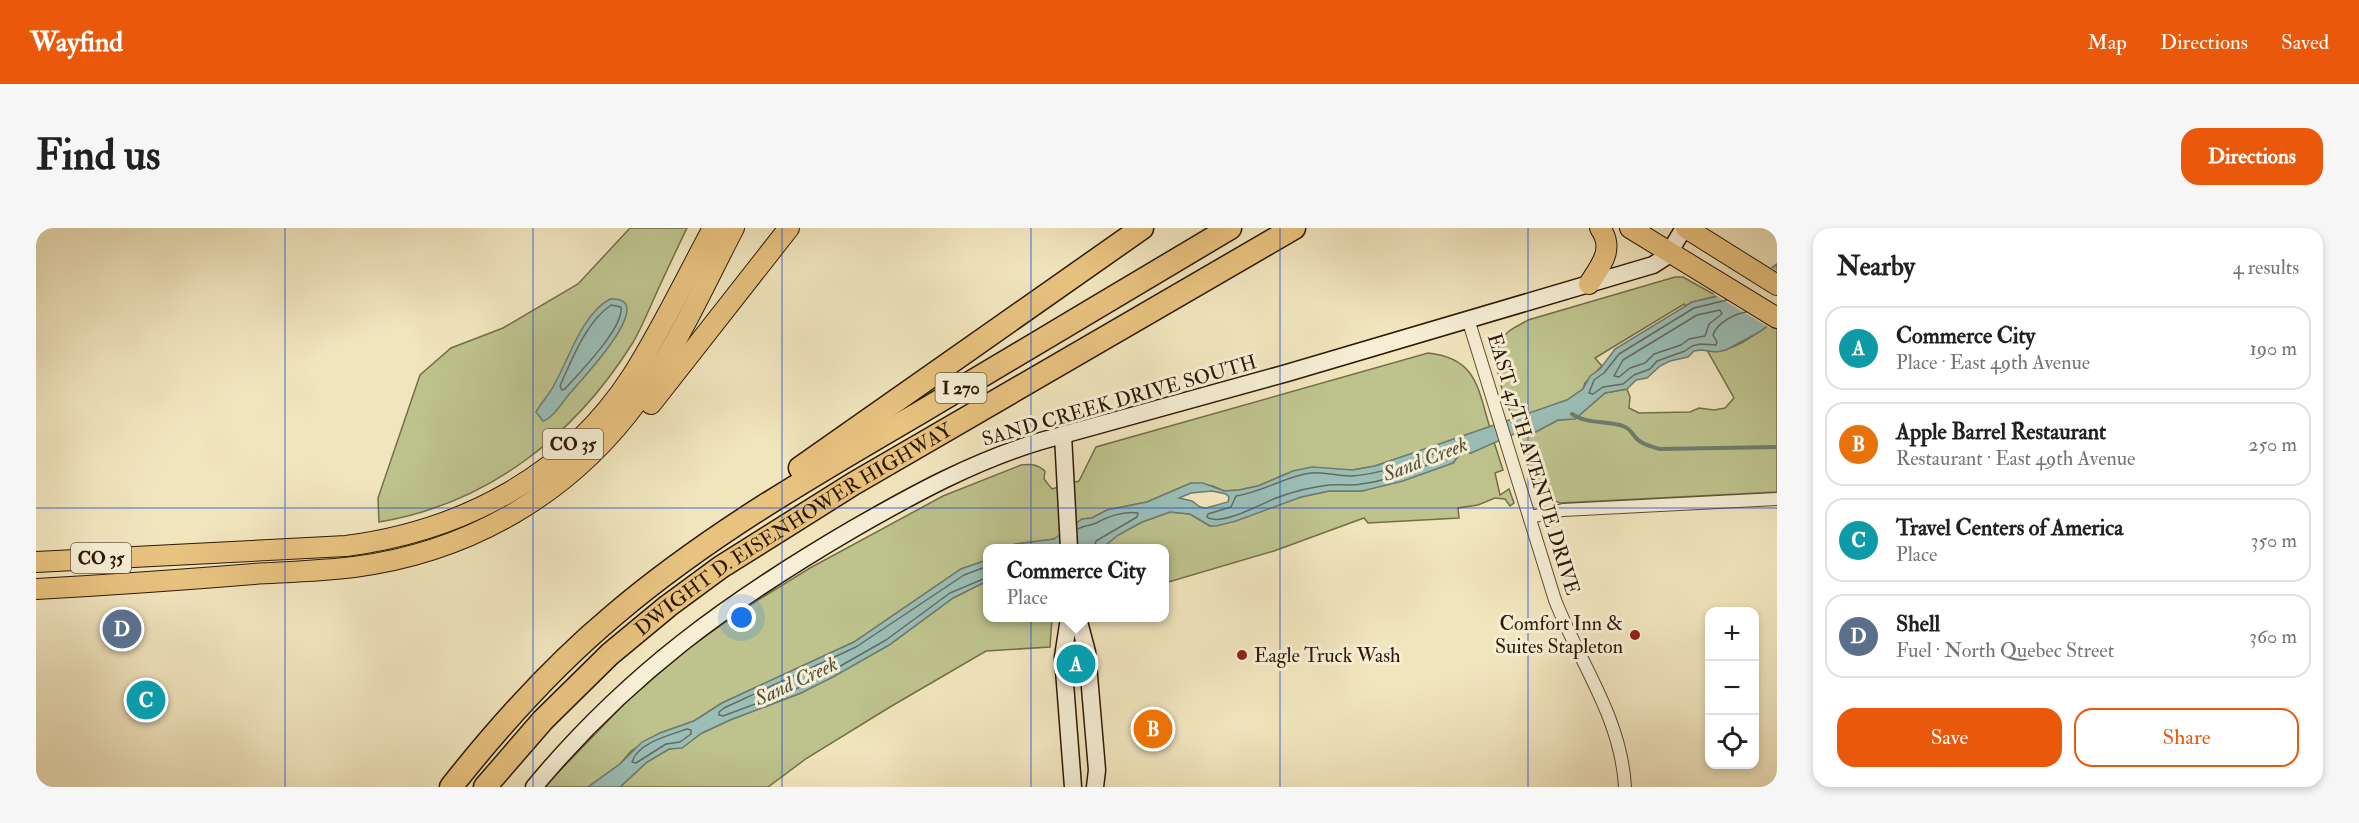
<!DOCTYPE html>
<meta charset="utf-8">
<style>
:root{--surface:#fff;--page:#f6f6f6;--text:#202124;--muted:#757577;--line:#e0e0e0;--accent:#ea580c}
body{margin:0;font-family:"IM FELL Double Pica",serif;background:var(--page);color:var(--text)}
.controls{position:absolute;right:18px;bottom:18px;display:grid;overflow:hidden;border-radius:12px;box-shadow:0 3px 9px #0003}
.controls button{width:54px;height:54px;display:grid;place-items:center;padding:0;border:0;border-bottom:2px solid var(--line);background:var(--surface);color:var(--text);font:30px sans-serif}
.you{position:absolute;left:706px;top:390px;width:21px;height:21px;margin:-15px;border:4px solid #fff;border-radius:50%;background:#1a73e8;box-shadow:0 0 0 9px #1a73e833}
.badge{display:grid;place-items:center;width:39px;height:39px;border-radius:50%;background:var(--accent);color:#fff;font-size:20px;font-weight:700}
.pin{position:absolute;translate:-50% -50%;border:3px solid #fff;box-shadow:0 2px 6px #0006}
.popup{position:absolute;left:947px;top:316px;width:186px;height:78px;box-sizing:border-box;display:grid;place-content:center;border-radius:12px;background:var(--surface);filter:drop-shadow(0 2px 4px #0005);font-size:20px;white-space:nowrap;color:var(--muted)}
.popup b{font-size:22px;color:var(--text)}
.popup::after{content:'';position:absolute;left:50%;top:100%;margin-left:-12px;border:12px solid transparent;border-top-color:var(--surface)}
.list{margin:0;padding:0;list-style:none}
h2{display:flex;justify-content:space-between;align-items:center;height:78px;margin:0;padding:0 24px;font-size:26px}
h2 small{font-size:20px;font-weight:400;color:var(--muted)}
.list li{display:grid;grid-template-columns:39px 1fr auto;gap:18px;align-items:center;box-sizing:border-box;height:84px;margin:0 12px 12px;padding:0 12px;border:2px solid var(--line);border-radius:18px}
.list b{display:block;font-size:22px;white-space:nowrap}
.list p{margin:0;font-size:20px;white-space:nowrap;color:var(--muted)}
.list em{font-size:20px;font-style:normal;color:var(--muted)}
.actions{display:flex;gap:12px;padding:18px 24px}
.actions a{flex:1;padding:14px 0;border:2px solid var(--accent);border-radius:18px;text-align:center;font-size:21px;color:var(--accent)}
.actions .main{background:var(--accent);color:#fff}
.icon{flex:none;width:33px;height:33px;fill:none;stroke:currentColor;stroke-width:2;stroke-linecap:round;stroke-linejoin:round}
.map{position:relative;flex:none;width:1741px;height:559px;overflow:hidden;border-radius:18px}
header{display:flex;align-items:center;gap:36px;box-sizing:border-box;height:84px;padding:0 30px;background:var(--accent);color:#fff}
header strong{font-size:28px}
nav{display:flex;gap:33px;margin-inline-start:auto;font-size:21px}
.intro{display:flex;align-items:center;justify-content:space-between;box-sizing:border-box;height:144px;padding:0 36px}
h1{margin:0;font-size:42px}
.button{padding:15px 27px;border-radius:18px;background:var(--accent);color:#fff;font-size:21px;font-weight:700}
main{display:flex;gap:36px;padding:0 36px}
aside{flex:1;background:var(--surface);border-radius:18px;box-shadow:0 3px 9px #0003}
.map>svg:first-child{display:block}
.green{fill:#bec38e;stroke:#756e48;stroke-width:1.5}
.water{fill:#9bbeb7;stroke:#6f7c6f;stroke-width:1.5;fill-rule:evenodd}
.pier{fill:#f1e5be}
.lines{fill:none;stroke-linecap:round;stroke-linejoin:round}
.shore{stroke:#646c5d;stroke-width:1.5}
.stream{stroke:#6f7c6f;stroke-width:4}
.street-casing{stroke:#5d4c32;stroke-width:14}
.secondary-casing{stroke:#2c1903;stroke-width:19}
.primary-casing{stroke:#2c1903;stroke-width:22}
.highway-casing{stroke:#2c1903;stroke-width:25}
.street{stroke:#f6eed5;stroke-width:12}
.secondary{stroke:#f6eed5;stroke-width:16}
.primary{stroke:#e8c27f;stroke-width:20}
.highway{stroke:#e8c27f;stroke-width:22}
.grid{fill:none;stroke:#1d4ed8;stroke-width:1.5;stroke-opacity:0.55}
.poi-dot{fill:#8f2418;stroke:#f6eed5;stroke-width:2}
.labels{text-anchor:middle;stroke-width:6;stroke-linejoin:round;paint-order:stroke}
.shield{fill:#f6eed5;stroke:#695942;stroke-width:1.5}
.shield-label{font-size:18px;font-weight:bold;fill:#2c1903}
.street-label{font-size:20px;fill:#2c1903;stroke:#f6eed5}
.poi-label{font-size:20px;fill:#2c1903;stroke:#f6eed5;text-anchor:end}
.water-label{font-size:21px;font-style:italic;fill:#535342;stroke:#f6eed5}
</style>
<header>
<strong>Wayfind</strong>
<nav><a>Map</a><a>Directions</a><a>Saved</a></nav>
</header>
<div class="intro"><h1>Find us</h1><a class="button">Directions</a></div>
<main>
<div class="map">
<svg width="1741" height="559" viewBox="0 0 1741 559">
<rect width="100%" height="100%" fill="#f1e5be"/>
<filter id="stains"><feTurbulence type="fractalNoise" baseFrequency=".00333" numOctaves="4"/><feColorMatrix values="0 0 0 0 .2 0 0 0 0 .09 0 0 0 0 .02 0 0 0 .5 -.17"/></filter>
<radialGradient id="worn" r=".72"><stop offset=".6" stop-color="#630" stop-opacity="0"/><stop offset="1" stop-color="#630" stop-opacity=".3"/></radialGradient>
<!-- green -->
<g class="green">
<path d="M 594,0 L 651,0 C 639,25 627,50 616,75 C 610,88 604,103 596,116 C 538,208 452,276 343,294 L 342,270 L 384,147 L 415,120 L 467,100 L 542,56 Z"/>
<path d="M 1639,49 L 1647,49 L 1681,68 L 1657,74 L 1649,78 L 1648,76 L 1559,130 L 1566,138 L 1549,155 L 1547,161 L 1531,172 L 1477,192 C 1469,168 1447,124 1472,104 C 1478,99 1486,96 1492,92 Z"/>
<path d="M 1741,90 L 1741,264 L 1524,275 L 1501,265 L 1481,205 L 1492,204 L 1496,206 L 1522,192 L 1539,191 L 1569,165 L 1591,161 L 1594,169 L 1593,180 L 1603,185 L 1654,184 L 1663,180 L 1678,182 L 1689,180 L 1698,170 L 1671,122 C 1696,127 1723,104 1741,90 Z"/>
<path d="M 1392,125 C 1441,130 1442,161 1454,200 L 1339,238 L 1317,242 L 1257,243 L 1222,258 L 1203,262 L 1188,263 L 1177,258 L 1155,255 L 1111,274 L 1071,282 L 1056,290 L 1046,291 L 1019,311 L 968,320 L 952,320 L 951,332 L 925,341 L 818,414 L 686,475 L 658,493 L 624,505 L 595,523 L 584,536 L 552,559 L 508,559 L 593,471 L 654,419 L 714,377 L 774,340 L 907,268 L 985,237 C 995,236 1001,236 1009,243 L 1008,251 L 1016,261 L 1043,253 L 1060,219 Z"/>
<polygon points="1458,214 1467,242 1459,245 1464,267 1473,261 1478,275 1474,278 1469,271 1459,270 1442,277 1422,280 1423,290 1332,295 1328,290 1238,323 1129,355 1128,320 1046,320 1069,317 1082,307 1106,294 1134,284 1154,286 1174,298 1265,269 1293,263 1326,263 1417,235 1426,223 1435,225"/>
<polygon points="951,353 952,390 1016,390 1014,419 950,423 854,479 771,530 732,559 584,559 611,534 633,521 646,519 666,505 694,492 765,465 853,417 917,370"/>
</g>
<!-- water -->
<g class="water">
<path d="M 1741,36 L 1741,90 L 1725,103 L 1690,122 L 1680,124 L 1665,122 L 1658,123 L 1652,129 L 1634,133 L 1624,138 L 1611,150 L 1600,152 L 1591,161 L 1569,165 L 1539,191 L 1522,192 L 1496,206 L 1492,204 L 1485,203 L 1435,225 L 1426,223 L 1417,235 L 1367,253 L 1326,263 L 1293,263 L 1265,269 L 1200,293 L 1180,298 L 1174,298 L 1154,286 L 1134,284 L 1106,294 L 1082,307 L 1070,317 L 1046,320 L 968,320 L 979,316 L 1018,311 L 1046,291 L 1056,290 L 1071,282 L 1111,274 L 1155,255 L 1167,255 L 1188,263 L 1203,262 L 1222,258 L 1257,243 L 1276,239 L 1317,242 L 1339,238 L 1531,172 L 1547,161 L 1554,148 L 1564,141 L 1579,121 L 1656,74 L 1687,67 L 1707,59 ZM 1176,263 L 1190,266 L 1193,269 L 1192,274 L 1170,280 L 1164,279 L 1156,273 L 1143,270 L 1155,265 Z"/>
<path d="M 574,71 C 625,68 546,151 536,163 C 527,172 519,189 507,193 L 500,184 C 505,175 513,167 518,157 C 533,131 546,86 574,71 Z"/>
<polygon points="951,332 951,353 917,370 853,417 797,449 765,465 694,492 666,505 646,520 633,521 611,534 584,559 552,559 584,536 606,514 624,505 658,493 686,475 818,414 925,341"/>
</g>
<!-- pier -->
<polygon class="pier" points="1733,38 1741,43 1741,94 1734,100 1677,66 1706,56"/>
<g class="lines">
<!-- shore -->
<g class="shore">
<path d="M 1691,72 L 1658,80 L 1583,126 L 1568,145 L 1558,152 L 1553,165 L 1557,166 L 1567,159 L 1587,156 L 1598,147 L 1614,141 L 1621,133 L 1649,123 L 1656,118 L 1664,116 L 1680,117 L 1681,114 L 1677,107 C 1681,95 1698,86 1710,84"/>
<path d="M 575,77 L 585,79 C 588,100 543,145 529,161 L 526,162 L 524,158 C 536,131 550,94 575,77 Z"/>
<polygon points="1684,82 1686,86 1673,96 1669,108 1653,111 1645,117 1618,126 1609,135 1594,140 1583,149 1578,148 1587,132 1661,87"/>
<path d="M 1414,220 L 1418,223 L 1413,230 C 1384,238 1356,252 1325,256 C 1315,258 1304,256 1293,257 C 1275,259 1256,264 1240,270 C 1225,276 1184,299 1171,289 L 1172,286 L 1195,279 L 1200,268 C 1227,264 1250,248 1275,245 C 1288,243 1303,249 1316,248 C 1349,246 1383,230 1414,220 Z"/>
<path d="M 1042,301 C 1048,297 1054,298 1060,295 C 1073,288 1087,283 1102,285 L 1101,289 L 1060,313 L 1058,320"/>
<polyline points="952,338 928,347 820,419 688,480 683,484 683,487 687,488 762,460 794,444 850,412 914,365 952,349"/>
<path d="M 651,501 L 655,502 L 655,506 L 644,514 L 630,516 L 600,535 L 596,534 C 601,515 634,507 651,501 Z"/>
</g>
<!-- stream -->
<path class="stream" d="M 1536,186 C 1550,196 1572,193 1587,198 C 1595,201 1596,206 1601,211 C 1607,217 1615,218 1623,221 L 1741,219"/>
<defs>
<g id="street">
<path d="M 1432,91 L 1519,372 C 1544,436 1585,489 1589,559"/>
<polyline points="1494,289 1527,282 1741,271"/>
</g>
<g id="secondary">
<polyline points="1027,207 1033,320"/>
<polyline points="1033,390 1027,429 1037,559"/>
<polyline points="1042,390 1051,424 1061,542 1059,559"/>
<path d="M 498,559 C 591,447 692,374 817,301 C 878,266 938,233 1005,213 L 1251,145 L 1617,37 L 1631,28 L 1648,0"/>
</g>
<g id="primary">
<polyline points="1594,0 1741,90"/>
<polyline points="1650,0 1741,57"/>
<path d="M 1553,56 C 1565,37 1579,21 1564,0"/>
<polyline points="615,176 753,0"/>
<path d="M 0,334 L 310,318 C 426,303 531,248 596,148 C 626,101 650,50 677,0"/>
<path d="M 0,361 C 73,357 145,352 218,346 C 251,344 284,343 318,339 C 434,324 534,266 603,171 C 641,119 668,57 698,0"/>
</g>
<g id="highway">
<polyline points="764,240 1106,0"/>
<path d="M 415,559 C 464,497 517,438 578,387 C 672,307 779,246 885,184 C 988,123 1091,61 1194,0"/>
<path id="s1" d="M 449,559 L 507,492 L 574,426 L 632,378 L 685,339 L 817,256 L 1258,0"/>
</g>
</defs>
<!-- street casing -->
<use href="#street" class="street-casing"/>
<!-- secondary casing -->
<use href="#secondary" class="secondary-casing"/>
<!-- primary casing -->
<use href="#primary" class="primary-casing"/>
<!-- highway casing -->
<use href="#highway" class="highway-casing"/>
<!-- street -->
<use href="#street" class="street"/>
<!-- secondary -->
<use href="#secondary" class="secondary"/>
<!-- primary -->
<use href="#primary" class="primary"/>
<!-- highway -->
<use href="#highway" class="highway"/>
</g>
<!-- grid -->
<path class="grid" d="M 249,0 L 249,559M 497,0 L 497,559M 746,0 L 746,559M 995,0 L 995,559M 1244,0 L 1244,559M 1492,0 L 1492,559M 0,280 L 1741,280"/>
<!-- markers -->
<g class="poi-dot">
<circle cx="1599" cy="407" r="6"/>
<circle cx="1206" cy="427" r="6"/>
</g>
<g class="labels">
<!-- shield labels -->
<g class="shield">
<rect x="899.5" y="145" width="51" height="30" rx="4.5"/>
<rect x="507" y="201" width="60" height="30" rx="4.5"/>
<rect x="35" y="315" width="60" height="30" rx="4.5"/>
</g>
<g class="shield-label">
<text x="925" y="166">I 270</text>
<text x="537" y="222">CO 35</text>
<text x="65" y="336">CO 35</text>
</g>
<!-- street labels -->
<g class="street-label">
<text transform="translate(1083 172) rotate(-16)" y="7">SAND CREEK DRIVE SOUTH</text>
<text transform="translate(1498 236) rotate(73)" y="7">EAST 47TH AVENUE DRIVE</text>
<text dy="7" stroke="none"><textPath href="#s1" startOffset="405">DWIGHT D. EISENHOWER HIGHWAY</textPath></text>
</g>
<!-- poi labels -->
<g class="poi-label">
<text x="1587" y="402">Comfort Inn &amp;<tspan x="1587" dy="23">Suites Stapleton</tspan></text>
<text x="1218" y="434" text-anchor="start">Eagle Truck Wash</text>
</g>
<!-- water labels -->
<g class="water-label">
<text transform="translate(1389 231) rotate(-21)" y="7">Sand Creek</text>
<text transform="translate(760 453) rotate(-25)" y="7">Sand Creek</text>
</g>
</g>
<rect width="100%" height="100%" filter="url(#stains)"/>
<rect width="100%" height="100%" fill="url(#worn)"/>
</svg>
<div class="controls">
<button>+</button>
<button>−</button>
<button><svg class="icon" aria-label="locate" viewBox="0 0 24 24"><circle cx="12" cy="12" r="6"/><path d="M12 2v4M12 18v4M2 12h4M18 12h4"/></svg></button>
</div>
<div class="you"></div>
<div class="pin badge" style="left:1040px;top:436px;background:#0f9aa8">A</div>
<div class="popup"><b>Commerce City</b>Place</div>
<div class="pin badge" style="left:1117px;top:501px;background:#e8710a">B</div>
<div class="pin badge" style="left:110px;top:472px;background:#0f9aa8">C</div>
<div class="pin badge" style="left:86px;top:401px;background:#5c6f8a">D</div>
</div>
<aside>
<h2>Nearby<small>4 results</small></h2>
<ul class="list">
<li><span class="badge" style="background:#0f9aa8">A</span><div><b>Commerce City</b><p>Place · East 49th Avenue</p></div><em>190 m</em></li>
<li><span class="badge" style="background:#e8710a">B</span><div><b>Apple Barrel Restaurant</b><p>Restaurant · East 49th Avenue</p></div><em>250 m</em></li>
<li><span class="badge" style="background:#0f9aa8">C</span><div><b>Travel Centers of America</b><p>Place</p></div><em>350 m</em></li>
<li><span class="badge" style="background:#5c6f8a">D</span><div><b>Shell</b><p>Fuel · North Quebec Street</p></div><em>360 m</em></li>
</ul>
<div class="actions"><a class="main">Save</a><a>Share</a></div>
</aside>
</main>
